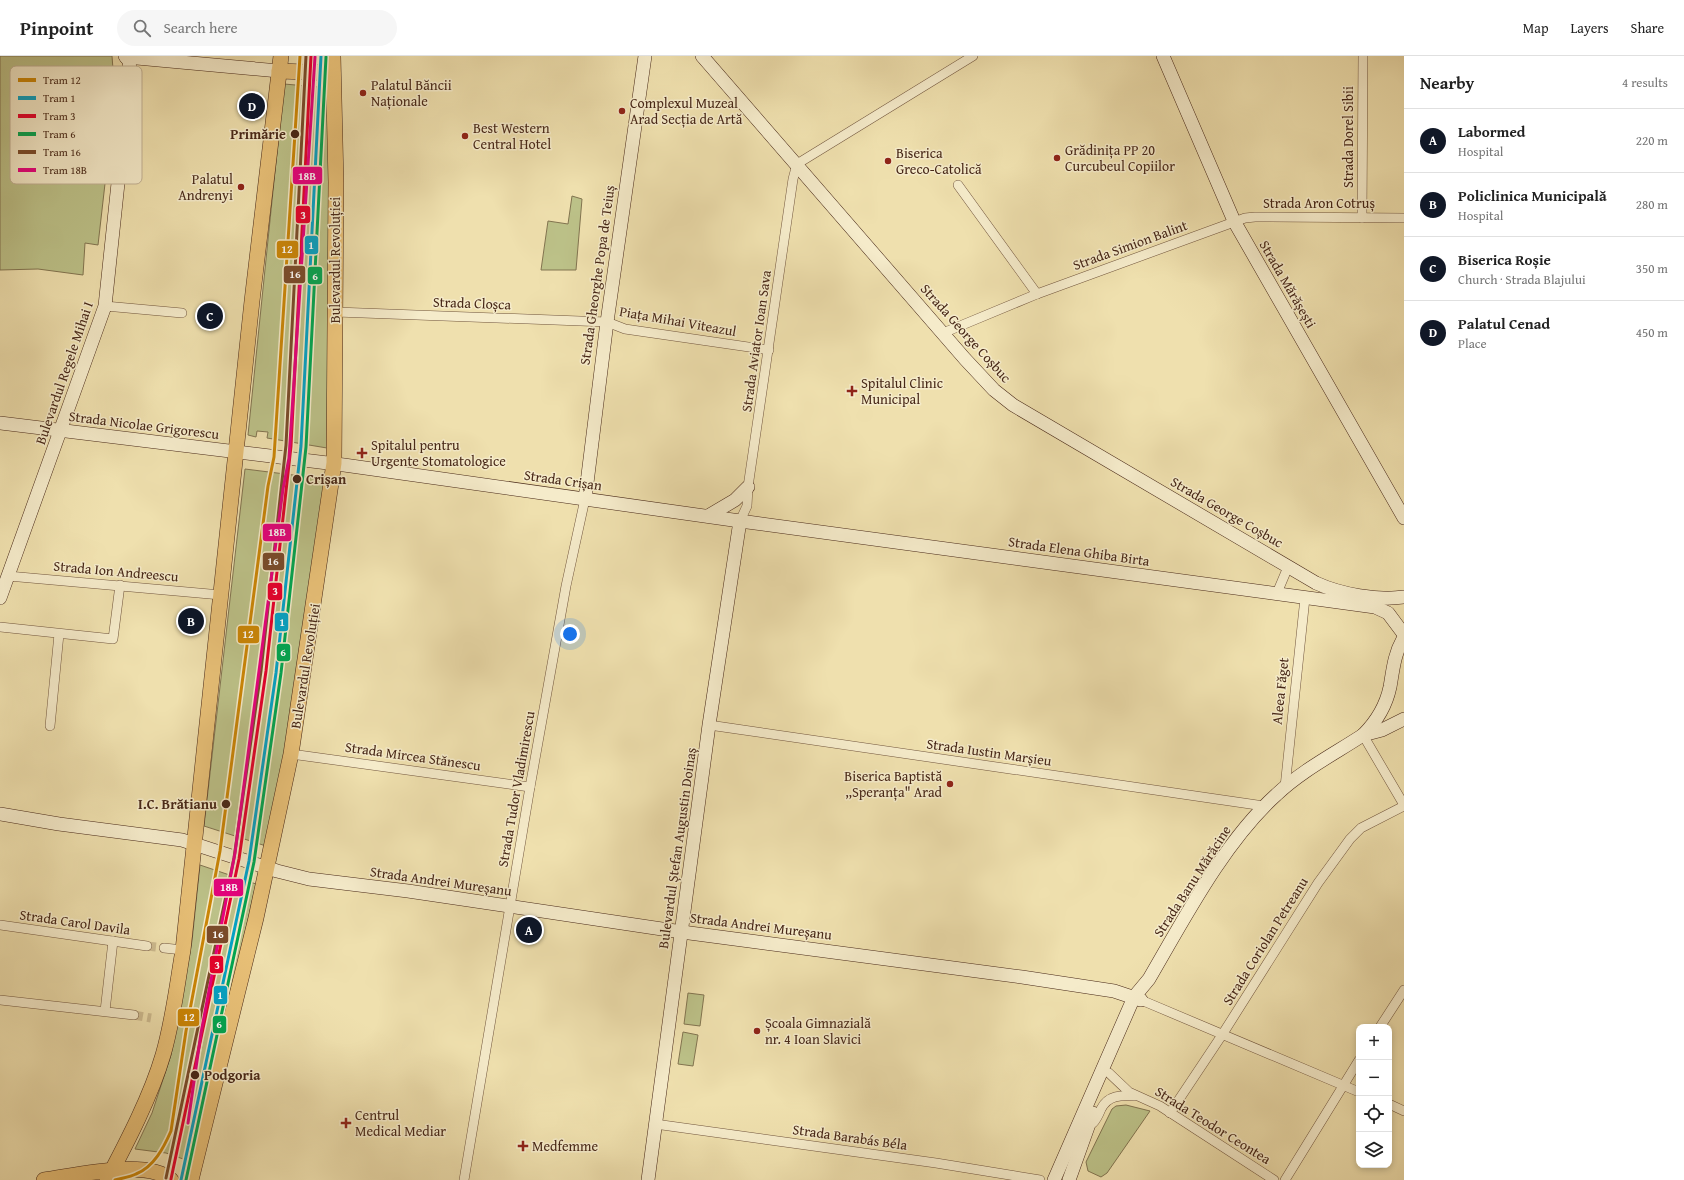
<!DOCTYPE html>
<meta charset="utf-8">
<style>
:root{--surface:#fff;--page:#f6f6f6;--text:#222;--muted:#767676;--line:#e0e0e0;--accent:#111827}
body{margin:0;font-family:"Gentium Book Plus",serif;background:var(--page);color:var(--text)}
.controls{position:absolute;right:12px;bottom:12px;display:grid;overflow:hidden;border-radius:8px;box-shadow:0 2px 6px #0003}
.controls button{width:36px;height:36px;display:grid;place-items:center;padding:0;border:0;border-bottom:1px solid var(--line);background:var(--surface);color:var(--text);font:20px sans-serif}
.you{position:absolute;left:570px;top:578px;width:14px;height:14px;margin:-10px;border:3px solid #fff;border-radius:50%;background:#1a73e8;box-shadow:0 0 0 6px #1a73e833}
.badge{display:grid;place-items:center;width:26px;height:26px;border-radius:50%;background:var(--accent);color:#fff;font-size:13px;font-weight:700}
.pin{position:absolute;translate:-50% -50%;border:2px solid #fff;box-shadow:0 1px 4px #0006}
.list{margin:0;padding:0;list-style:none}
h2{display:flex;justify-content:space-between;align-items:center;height:52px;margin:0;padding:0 16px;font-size:17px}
h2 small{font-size:13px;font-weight:400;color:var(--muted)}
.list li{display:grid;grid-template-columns:26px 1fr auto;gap:12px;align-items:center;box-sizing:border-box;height:64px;padding:0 16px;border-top:1px solid var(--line)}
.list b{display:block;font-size:15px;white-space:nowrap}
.list p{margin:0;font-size:13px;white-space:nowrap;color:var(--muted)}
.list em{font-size:13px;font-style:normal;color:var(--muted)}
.icon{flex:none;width:22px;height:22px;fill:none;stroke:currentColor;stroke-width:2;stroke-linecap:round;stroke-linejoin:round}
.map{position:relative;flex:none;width:1404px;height:1124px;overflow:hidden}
header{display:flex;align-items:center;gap:24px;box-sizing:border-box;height:56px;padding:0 20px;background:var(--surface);border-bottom:1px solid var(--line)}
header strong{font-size:19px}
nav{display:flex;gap:22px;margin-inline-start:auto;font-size:14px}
.search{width:280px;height:36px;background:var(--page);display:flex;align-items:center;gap:10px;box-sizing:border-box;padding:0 14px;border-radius:22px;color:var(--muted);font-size:15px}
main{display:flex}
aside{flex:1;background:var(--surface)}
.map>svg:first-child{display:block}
.green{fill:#bcc188;stroke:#827450}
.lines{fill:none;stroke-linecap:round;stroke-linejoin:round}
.street-tunnel{stroke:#cdbb90;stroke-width:9;stroke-dasharray:9 4.5;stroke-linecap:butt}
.street-casing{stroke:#71553d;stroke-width:10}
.secondary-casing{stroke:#472717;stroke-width:14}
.primary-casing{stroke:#472717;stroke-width:16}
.street{stroke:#f5ebca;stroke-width:9}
.secondary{stroke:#f5ebca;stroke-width:13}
.primary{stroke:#e8c077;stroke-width:15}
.tram-1-casing{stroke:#f5ebca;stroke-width:6}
.tram-2-casing{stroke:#f5ebca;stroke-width:6}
.tram-3-casing{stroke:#f5ebca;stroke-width:6}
.tram-4-casing{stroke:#f5ebca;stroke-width:6}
.tram-5-casing{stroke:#f5ebca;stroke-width:6}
.tram-6-casing{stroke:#f5ebca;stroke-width:6}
.tram-1{stroke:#cb8606;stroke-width:3}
.tram-2{stroke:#04a2c5;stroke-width:3}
.tram-3{stroke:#e4002b;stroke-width:3}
.tram-4{stroke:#00a651;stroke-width:3}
.tram-5{stroke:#7a4b2a;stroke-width:3}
.tram-6{stroke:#e5007d;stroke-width:3}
.poi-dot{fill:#8f2418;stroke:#f5ebca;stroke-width:1.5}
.stop-dot{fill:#472717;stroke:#f5ebca;stroke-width:1.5}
.labels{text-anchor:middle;stroke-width:3;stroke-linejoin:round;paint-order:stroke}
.poi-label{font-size:14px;fill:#472717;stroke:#f5ebca;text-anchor:start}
.stop-label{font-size:14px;font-weight:bold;fill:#472717;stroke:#f5ebca;text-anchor:end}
.street-label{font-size:14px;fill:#472717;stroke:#f5ebca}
.key{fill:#f5ebca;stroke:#c1b094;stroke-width:1}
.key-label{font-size:11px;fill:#472717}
.line-badge{stroke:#f5ebca;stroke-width:1.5}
.badge-label{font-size:11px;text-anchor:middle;font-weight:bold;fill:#fff}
</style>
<header>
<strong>Pinpoint</strong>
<div class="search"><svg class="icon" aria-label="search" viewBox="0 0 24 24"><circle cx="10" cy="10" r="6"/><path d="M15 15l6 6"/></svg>Search here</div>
<nav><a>Map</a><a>Layers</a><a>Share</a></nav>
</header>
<main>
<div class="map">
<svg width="1404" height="1124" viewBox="0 0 1404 1124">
<rect width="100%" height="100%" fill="#efe0ae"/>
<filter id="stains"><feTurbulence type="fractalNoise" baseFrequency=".005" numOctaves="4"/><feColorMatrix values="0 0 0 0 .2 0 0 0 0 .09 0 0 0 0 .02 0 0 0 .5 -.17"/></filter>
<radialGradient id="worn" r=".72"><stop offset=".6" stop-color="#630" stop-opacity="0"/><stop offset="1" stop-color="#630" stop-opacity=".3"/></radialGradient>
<!-- green -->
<g class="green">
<polygon points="0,0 112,0 115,40 98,189 85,187 83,219 38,213 0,214"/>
<polygon points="284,28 330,32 327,392 267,382 268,376 257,375 256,381 248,379"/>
<polygon points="572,140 582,143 576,214 541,214 548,165 568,168"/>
<polygon points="245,413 325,423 288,692 266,790 204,770"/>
<polygon points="200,809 256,828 220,988 189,1105 166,1097 135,1093 152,1057 171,999 192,885"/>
<polygon points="688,937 704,939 700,970 684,968"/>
<polygon points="683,976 698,979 693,1010 678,1008"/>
<polygon points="1126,1049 1150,1055 1107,1117 1101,1121 1088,1115 1086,1106 1112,1053 1116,1050"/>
</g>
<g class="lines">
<!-- street-tunnel -->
<g class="street-tunnel">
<polyline points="147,890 164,892"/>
<polyline points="134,959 151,962"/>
</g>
<defs>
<g id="street">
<polyline points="958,129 1037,238"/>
<polyline points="1362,162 1363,0"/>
<polyline points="105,250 182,257"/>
<polyline points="336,256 607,266 625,273 769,294"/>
<polyline points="943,277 1037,238 1245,162 1255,161 1404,162"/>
<polyline points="740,465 747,450 748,431 793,123 797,108 973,0"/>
<polyline points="8,520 221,539"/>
<polyline points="1277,537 1288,511"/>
<polyline points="0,571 113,583 120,529"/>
<polyline points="709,669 1264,750"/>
<polyline points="50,670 59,578"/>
<polyline points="1363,679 1404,749"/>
<polyline points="291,698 530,731"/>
<polyline points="1285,731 1305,542"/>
<polyline points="0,869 147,890"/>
<polyline points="164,892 183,894"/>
<polyline points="0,944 134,959"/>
<polyline points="1141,944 1359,1036"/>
<polyline points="105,955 113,885"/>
<polyline points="1380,971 1404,934"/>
<polyline points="1109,1017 1129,1036 1160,1050 1274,1124"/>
<polyline points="1389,1048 1404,1055"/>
<polyline points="1170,1057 1222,979 1318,827 1350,783 1361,772 1404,750"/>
<path d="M 1093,1067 C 1097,1063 1099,1058 1101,1053 C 1108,1039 1121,1039 1135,1040"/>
<polyline points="655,1068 936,1107 1040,1124"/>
<polyline points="464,1124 530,731 566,530 585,443"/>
<polyline points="1285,1124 1359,1004"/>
</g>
<g id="secondary">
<path d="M 702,0 L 965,303 L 994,334 L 1013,349 L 1316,527 C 1340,538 1378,545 1404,541"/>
<polyline points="1163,0 1234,165 1404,462"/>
<polyline points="126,1 279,15"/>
<polyline points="0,367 344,409 740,465 1375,551 1388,557 1403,577"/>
<polyline points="585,443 607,266 645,0"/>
<polyline points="708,460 735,444 748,431"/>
<polyline points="0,542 105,250 130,14 129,5 125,0"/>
<polyline points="1363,679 1382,674 1404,663"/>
<polyline points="0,758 59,768 182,784 277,815 309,823 408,835 682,876 1022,921 1114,935 1141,944"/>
<polyline points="648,1124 709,669 740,465"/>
<path d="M 1054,1124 L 1134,941 L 1149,923 C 1184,863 1224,786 1276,739 C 1301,715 1334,698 1363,679 C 1376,666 1386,650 1390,631 C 1393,614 1394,599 1403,583"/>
<polyline points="1069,1124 1093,1057"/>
</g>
<g id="primary">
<polyline points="279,15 333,17"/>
<path d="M 44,1124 C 74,1120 147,1102 171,1124"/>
<path d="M 107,1124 C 127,1086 151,1040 163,999 C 173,965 177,929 183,894 L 252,245 L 281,0"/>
<polyline points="191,1124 256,862 291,698 334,407 336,126 333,0"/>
</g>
</defs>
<!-- street casing -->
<use href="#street" class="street-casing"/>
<!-- secondary casing -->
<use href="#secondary" class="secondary-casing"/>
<!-- primary casing -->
<use href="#primary" class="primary-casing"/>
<!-- street -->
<use href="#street" class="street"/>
<!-- secondary -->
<use href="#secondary" class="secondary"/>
<!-- primary -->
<use href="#primary" class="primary"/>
<defs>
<path id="tram-1" d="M 115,1124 C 122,1122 130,1121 136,1118 C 154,1111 164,1091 171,1075 L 186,975 L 220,795 L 268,430 L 274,401 L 300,0"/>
<polyline id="tram-2" points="181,1124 249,805 276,617 301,390 321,0"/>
<polyline id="tram-3" points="171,1123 239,803 266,615 291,390 311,0"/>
<polyline id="tram-4" points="186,1124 254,806 281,617 306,391 326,1"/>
<polyline id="tram-5" points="166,1122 234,802 261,615 286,389 306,0"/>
<polyline id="tram-6" points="188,1067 201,977 235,797 283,433 289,402 315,1"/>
</defs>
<!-- tram-1 casing -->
<use href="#tram-1" class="tram-1-casing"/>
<!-- tram-2 casing -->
<use href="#tram-2" class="tram-2-casing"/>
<!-- tram-3 casing -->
<use href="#tram-3" class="tram-3-casing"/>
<!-- tram-4 casing -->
<use href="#tram-4" class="tram-4-casing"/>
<!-- tram-5 casing -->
<use href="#tram-5" class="tram-5-casing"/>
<!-- tram-6 casing -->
<use href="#tram-6" class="tram-6-casing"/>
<!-- tram-1 -->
<use href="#tram-1" class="tram-1"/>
<!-- tram-2 -->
<use href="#tram-2" class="tram-2"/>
<!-- tram-3 -->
<use href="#tram-3" class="tram-3"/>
<!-- tram-4 -->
<use href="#tram-4" class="tram-4"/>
<!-- tram-5 -->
<use href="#tram-5" class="tram-5"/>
<!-- tram-6 -->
<use href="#tram-6" class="tram-6"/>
</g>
<!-- markers -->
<g class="poi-dot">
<circle cx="363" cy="37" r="4"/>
<circle cx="622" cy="55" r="4"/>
<circle cx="465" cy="80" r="4"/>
<circle cx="1057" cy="102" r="4"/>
<circle cx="888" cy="105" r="4"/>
<circle cx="241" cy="131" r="4"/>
<path d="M850 329h4v4h4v4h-4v4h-4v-4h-4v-4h4z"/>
<path d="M360 391h4v4h4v4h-4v4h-4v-4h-4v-4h4z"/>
<circle cx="950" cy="728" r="4"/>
<circle cx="757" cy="975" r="4"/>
<path d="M344 1061h4v4h4v4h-4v4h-4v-4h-4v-4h4z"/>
<path d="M521 1084h4v4h4v4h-4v4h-4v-4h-4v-4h4z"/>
</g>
<g class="stop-dot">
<circle cx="295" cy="78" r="5"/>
<circle cx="297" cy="423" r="5"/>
<circle cx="226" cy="748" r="5"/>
<circle cx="195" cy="1019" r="5"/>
</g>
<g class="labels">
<!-- poi labels -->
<g class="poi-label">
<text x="371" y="34">Palatul Băncii<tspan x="371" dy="16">Naționale</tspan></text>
<text x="630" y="52">Complexul Muzeal<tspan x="630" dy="16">Arad Secția de Artă</tspan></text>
<text x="473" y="77">Best Western<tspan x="473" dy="16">Central Hotel</tspan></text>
<text x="1065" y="99">Grădinița PP 20<tspan x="1065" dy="16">Curcubeul Copiilor</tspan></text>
<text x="896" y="102">Biserica<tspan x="896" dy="16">Greco-Catolică</tspan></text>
<text x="233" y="128" text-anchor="end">Palatul<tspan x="233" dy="16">Andrenyi</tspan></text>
<text x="861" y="332">Spitalul Clinic<tspan x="861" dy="16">Municipal</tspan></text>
<text x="371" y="394">Spitalul pentru<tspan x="371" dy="16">Urgente Stomatologice</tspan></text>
<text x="942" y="725" text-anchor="end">Biserica Baptistă<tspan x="942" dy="16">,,Speranța" Arad</tspan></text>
<text x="765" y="972">Școala Gimnazială<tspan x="765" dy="16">nr. 4 Ioan Slavici</tspan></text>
<text x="355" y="1064">Centrul<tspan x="355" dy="16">Medical Mediar</tspan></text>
<text x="532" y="1095">Medfemme</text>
</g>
<!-- stop labels -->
<g class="stop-label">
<text x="286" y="83">Primărie</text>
<text x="306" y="428" text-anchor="start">Crișan</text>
<text x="217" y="753">I.C. Brătianu</text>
<text x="204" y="1024" text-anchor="start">Podgoria</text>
</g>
<!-- street labels -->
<g class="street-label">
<text transform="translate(1348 81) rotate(-90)" y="5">Strada Dorel Sibii</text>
<text x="1319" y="152">Strada Aron Cotruș</text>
<text transform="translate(1130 189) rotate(-20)" y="5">Strada Simion Balint</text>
<text transform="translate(335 204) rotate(-90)" y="5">Bulevardul Revoluției</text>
<text transform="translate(597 219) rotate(-82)" y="5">Strada Gheorghe Popa de Teiuș</text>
<text transform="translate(1288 228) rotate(60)" y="5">Strada Mărășești</text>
<text transform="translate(472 247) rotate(2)" y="5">Strada Cloșca</text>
<text transform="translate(678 265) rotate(10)" y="5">Piața Mihai Viteazul</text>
<text transform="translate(966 277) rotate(48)" y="5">Strada George Coșbuc</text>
<text transform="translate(756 285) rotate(-82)" y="5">Strada Aviator Ioan Sava</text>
<text transform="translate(64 317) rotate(-71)" y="5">Bulevardul Regele Mihai I</text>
<text transform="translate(144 369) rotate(7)" y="5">Strada Nicolae Grigorescu</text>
<text transform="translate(563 424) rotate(8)" y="5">Strada Crișan</text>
<text transform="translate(1227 456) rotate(30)" y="5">Strada George Coșbuc</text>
<text transform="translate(1079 495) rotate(8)" y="5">Strada Elena Ghiba Birta</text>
<text transform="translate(116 515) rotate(5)" y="5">Strada Ion Andreescu</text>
<text transform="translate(305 610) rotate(-81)" y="5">Bulevardul Revoluției</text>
<text transform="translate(1280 635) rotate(-84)" y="5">Aleea Făget</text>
<text transform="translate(989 696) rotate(8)" y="5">Strada Iustin Marșieu</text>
<text transform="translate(413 700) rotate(8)" y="5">Strada Mircea Stănescu</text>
<text transform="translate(516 733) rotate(-80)" y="5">Strada Tudor Vladimirescu</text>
<text transform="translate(677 792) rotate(-82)" y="5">Bulevardul Ștefan Augustin Doinaș</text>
<text transform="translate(441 825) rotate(8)" y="5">Strada Andrei Mureșanu</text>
<text transform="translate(1192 825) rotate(-57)" y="5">Strada Banu Mărăcine</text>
<text transform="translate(75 866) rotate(8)" y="5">Strada Carol Davila</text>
<text transform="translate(761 870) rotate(7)" y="5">Strada Andrei Mureșanu</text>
<text transform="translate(1265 885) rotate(-58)" y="5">Strada Coriolan Petreanu</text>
<text transform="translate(1213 1069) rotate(32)" y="5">Strada Teodor Ceontea</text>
<text transform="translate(850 1081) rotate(8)" y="5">Strada Barabás Béla</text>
</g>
</g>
<!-- legend -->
<rect x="10" y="10" width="132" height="118" rx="6" class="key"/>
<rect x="18" y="22" width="18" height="4" fill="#cb8606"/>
<rect x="18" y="40" width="18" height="4" fill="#04a2c5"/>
<rect x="18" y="58" width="18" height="4" fill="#e4002b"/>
<rect x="18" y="76" width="18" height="4" fill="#00a651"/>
<rect x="18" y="94" width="18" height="4" fill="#7a4b2a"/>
<rect x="18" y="112" width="18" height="4" fill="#e5007d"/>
<g class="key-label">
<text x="43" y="28">Tram 12</text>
<text x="43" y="46">Tram 1</text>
<text x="43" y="64">Tram 3</text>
<text x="43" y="82">Tram 6</text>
<text x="43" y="100">Tram 16</text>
<text x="43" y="118">Tram 18B</text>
</g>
<g class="line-badge">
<rect x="292" y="110" width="31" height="19" rx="4" fill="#e5007d"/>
<rect x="295" y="149" width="16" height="19" rx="4" fill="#e4002b"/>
<rect x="304" y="179" width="15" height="20" rx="4" fill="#04a2c5"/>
<rect x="276" y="184" width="23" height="19" rx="4" fill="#cb8606"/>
<rect x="283" y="209" width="23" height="19" rx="4" fill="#7a4b2a"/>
<rect x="307" y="210" width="16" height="19" rx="4" fill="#00a651"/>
<rect x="262" y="467" width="30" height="19" rx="4" fill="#e5007d"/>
<rect x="262" y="496" width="23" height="19" rx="4" fill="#7a4b2a"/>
<rect x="267" y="526" width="16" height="19" rx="4" fill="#e4002b"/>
<rect x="274" y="556" width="15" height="20" rx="4" fill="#04a2c5"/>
<rect x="237" y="569" width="23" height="19" rx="4" fill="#cb8606"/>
<rect x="276" y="587" width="15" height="19" rx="4" fill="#00a651"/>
<rect x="213" y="822" width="31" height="19" rx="4" fill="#e5007d"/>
<rect x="206" y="869" width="23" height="19" rx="4" fill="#7a4b2a"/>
<rect x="209" y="899" width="15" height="19" rx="4" fill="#e4002b"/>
<rect x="213" y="929" width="15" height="20" rx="4" fill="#04a2c5"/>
<rect x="177" y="952" width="23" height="19" rx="4" fill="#cb8606"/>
<rect x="212" y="959" width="15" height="19" rx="4" fill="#00a651"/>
</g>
<g class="badge-label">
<text x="307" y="124">18B</text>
<text x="303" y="163">3</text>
<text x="311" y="193">1</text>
<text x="287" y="197">12</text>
<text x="295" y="222">16</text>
<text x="315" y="224">6</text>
<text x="277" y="480">18B</text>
<text x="273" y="509">16</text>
<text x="275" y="539">3</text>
<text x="282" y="570">1</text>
<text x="248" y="582">12</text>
<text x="283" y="600">6</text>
<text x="229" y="835">18B</text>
<text x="218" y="882">16</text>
<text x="217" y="913">3</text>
<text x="220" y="943">1</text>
<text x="189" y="965">12</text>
<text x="219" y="972">6</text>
</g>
<rect width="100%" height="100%" filter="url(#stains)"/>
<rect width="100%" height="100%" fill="url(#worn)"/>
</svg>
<div class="controls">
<button>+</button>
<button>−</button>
<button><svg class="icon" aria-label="locate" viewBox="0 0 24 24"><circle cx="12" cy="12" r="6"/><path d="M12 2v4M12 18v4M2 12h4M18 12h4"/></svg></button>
<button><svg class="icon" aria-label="layers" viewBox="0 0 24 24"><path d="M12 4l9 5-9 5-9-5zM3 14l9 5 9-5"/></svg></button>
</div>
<div class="you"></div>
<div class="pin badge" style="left:529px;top:874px">A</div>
<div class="pin badge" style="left:191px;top:565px">B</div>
<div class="pin badge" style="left:210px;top:260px">C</div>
<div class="pin badge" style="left:252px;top:50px">D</div>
</div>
<aside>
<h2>Nearby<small>4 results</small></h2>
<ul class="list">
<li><span class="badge">A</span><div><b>Labormed</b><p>Hospital</p></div><em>220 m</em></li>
<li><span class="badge">B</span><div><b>Policlinica Municipală</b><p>Hospital</p></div><em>280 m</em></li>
<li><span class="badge">C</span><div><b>Biserica Roșie</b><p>Church · Strada Blajului</p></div><em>350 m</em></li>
<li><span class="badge">D</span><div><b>Palatul Cenad</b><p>Place</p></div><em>450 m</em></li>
</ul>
</aside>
</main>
